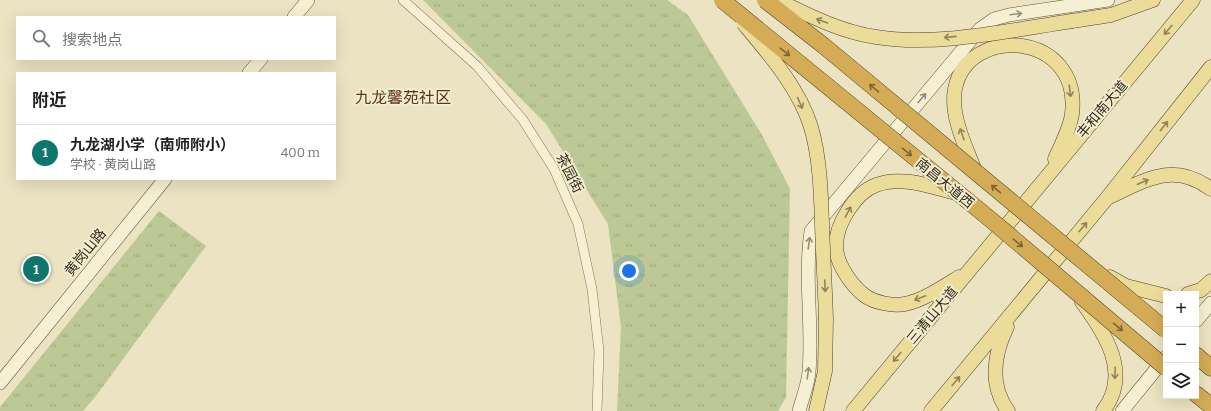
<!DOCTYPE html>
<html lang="zh">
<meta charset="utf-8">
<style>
:root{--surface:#fff;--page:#f6f6f6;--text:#222;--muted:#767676;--line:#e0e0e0;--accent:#0f766e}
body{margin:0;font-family:Bitter,"Noto Sans SC",serif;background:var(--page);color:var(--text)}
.controls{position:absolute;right:12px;bottom:12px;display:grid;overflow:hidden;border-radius:0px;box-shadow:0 4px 16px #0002}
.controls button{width:36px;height:36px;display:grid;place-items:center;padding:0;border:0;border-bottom:1px solid var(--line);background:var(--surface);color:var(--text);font:20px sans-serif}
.you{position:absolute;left:629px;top:271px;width:14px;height:14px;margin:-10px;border:3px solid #fff;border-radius:50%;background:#1a73e8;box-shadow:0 0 0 6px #1a73e833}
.badge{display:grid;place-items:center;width:26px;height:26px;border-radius:50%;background:var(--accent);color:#fff;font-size:13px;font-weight:700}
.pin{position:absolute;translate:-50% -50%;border:2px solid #fff;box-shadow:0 1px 4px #0006}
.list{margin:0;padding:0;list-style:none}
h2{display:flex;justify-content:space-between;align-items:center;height:52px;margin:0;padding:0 16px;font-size:17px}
h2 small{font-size:13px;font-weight:400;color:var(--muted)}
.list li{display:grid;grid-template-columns:26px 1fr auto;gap:12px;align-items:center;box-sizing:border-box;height:56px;padding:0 16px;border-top:1px solid var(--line)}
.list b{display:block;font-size:15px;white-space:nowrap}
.list p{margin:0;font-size:13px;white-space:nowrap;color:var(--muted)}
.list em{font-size:13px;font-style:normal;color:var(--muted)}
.icon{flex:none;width:22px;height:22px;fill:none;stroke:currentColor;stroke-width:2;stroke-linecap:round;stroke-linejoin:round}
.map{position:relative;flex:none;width:1211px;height:411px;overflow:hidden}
.search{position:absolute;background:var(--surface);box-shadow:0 4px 16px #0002;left:16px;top:16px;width:320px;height:44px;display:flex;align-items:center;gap:10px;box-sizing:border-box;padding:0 14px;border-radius:0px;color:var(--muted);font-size:15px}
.panel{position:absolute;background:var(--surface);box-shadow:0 4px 16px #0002;left:16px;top:72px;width:320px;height:108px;border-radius:0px}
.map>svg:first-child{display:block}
.grass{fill:url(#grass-tufts)}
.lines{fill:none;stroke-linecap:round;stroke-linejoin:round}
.street-casing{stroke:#83745a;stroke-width:10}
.secondary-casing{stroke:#64553d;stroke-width:14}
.primary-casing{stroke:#51422e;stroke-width:15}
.highway-casing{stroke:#51422e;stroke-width:17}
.street{stroke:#f6f0d3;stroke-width:9}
.secondary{stroke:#f6f0d3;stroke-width:13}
.primary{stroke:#ecdc9a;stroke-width:14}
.highway{stroke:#d5ac56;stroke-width:16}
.primary-bridge-casing{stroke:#51422e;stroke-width:15;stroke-linecap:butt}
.highway-bridge-casing{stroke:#51422e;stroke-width:17;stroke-linecap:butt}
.primary-bridge{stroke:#ecdc9a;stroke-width:14}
.highway-bridge{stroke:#d5ac56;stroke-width:16}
.oneway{stroke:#948d78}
.oneway2{stroke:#90835c}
.oneway3{stroke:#7c6437}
.labels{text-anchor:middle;stroke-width:4;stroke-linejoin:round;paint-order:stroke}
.street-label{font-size:14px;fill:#332a1d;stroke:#f3edd0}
.quarter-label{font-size:16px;fill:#5d331f;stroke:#f3edd0}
</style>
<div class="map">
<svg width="1211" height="411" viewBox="0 0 1211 411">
<defs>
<pattern id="grass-tufts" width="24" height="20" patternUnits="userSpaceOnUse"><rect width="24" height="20" fill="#bcc896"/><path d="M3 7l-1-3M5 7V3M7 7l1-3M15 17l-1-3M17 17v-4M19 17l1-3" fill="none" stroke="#a2ac81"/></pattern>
</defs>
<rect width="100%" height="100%" fill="#ebe3c1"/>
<!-- grass -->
<g class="grass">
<polygon points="423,0 667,0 688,15 762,135 790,189 786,397 778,411 617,411 621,327 608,224 546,124"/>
<polygon points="159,211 206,246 96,396 83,411 0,411 0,407"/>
</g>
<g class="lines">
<defs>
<polyline id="street" points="403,0 477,66 523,120 554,169 578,224 592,289 599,351 597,411"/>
<g id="secondary">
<polyline points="294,17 308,0"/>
<polyline points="249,73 261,59"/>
<polyline points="1196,321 1211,303"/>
<polyline points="0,383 165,179"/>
<path d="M 799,411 C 802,399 808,385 809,372 C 813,325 804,278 811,231 L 980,29 L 994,19 L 1009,15 L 1108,0"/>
<polyline points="1122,411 1166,357"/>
</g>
<g id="primary">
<polyline points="1072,21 1111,15 1153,0"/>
<path d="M 975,171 C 966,147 950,116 955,89 C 968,23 1082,32 1072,114 C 1070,129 1061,145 1055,159"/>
<path d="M 959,194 C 932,187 903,175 876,185 C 855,193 836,224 836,246 C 836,263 851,285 864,295 C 874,303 893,306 905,304 C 924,300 943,287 959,277"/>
<path d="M 1109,197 C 1146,180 1173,161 1211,189"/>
<polyline points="1110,277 1126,286 1166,296"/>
<polyline points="1188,294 1201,290 1211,281"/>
<path d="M 1082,302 C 1105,333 1132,374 1103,411"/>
<path d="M 1007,327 C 994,354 989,385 1008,411"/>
<polyline points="816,411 825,371 826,319"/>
<polyline points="853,411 1193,0"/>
<polyline points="931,411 1107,198 1211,67"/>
</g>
<g id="highway">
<polyline points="1196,355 1211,368"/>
<polyline points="1196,394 1211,406"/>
</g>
</defs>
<!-- street casing -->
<use href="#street" class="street-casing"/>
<!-- secondary casing -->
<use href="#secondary" class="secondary-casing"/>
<!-- primary casing -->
<use href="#primary" class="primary-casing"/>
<!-- highway casing -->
<use href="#highway" class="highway-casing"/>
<!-- street -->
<use href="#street" class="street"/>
<!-- secondary -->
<use href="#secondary" class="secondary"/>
<!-- primary -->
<use href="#primary" class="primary"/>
<!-- highway -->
<use href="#highway" class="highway"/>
<defs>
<g id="primary-bridge">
<path d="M 777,0 C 808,15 841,32 876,37 C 937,47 1011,30 1072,21"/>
<path d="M 743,23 C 769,54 799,88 811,127 C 820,158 821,193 822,224 C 823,256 825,287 826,319"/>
</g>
<g id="highway-bridge">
<polyline points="722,0 990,219 1166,368"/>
<polyline points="765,0 824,46 1166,330"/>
</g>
</defs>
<!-- primary-bridge casing -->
<use href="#primary-bridge" class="primary-bridge-casing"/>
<!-- highway-bridge casing -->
<use href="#highway-bridge" class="highway-bridge-casing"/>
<!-- primary-bridge -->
<use href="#primary-bridge" class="primary-bridge"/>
<!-- highway-bridge -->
<use href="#highway-bridge" class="highway-bridge"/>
</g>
<!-- one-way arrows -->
<defs><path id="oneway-shaft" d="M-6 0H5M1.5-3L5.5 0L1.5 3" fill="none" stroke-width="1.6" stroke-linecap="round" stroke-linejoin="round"/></defs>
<g class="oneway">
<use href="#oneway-shaft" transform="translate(1016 14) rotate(-7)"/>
<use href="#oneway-shaft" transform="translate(922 98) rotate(-50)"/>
<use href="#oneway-shaft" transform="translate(809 243) rotate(-82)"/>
<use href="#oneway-shaft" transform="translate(808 373) rotate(-82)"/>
</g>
<g class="oneway2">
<use href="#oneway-shaft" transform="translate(822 21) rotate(-160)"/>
<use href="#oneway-shaft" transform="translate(1168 30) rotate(130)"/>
<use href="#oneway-shaft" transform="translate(950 37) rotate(174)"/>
<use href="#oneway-shaft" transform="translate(1070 91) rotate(82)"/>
<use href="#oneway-shaft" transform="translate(800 103) rotate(66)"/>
<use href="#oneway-shaft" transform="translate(1164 126) rotate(-52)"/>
<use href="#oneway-shaft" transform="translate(962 134) rotate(-109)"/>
<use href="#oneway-shaft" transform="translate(1143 182) rotate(-23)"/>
<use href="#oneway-shaft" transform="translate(848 212) rotate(-62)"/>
<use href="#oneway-shaft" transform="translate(1083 227) rotate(-50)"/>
<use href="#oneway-shaft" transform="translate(825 286) rotate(88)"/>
<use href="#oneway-shaft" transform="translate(920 298) rotate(158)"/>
<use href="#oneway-shaft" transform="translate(897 357) rotate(130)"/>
<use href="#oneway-shaft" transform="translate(1115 373) rotate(92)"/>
<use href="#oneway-shaft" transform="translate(956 381) rotate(-50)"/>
</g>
<g class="oneway3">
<use href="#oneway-shaft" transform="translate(785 52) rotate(39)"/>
<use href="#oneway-shaft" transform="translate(874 88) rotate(-140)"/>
<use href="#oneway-shaft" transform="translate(907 152) rotate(39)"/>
<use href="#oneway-shaft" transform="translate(996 189) rotate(-140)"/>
<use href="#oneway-shaft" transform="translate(1018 243) rotate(40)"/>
<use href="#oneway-shaft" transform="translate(1118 327) rotate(40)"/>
</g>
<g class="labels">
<!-- street labels -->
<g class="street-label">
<text transform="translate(1102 109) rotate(-50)" y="5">丰和南大道</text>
<text transform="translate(570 173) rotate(63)" y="5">茶园街</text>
<text transform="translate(945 183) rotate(39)" y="5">南昌大道西</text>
<text transform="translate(85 252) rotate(-51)" y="5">黄岗山路</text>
<text transform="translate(932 315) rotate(-50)" y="5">三清山大道</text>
</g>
<!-- quarter labels -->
<g class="quarter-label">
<text x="403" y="103">九龙馨苑社区</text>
</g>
</g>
</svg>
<div class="controls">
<button>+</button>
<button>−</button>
<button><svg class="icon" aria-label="layers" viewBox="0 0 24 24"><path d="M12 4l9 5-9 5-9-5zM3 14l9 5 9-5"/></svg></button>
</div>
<div class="you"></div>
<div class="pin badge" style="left:36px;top:269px">1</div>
<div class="search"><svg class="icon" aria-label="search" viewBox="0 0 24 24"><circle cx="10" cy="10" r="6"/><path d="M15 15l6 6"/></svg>搜索地点</div>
<section class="panel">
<h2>附近<small></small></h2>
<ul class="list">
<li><span class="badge">1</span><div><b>九龙湖小学（南师附小）</b><p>学校 · 黄岗山路</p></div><em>400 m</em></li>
</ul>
</section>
</div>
